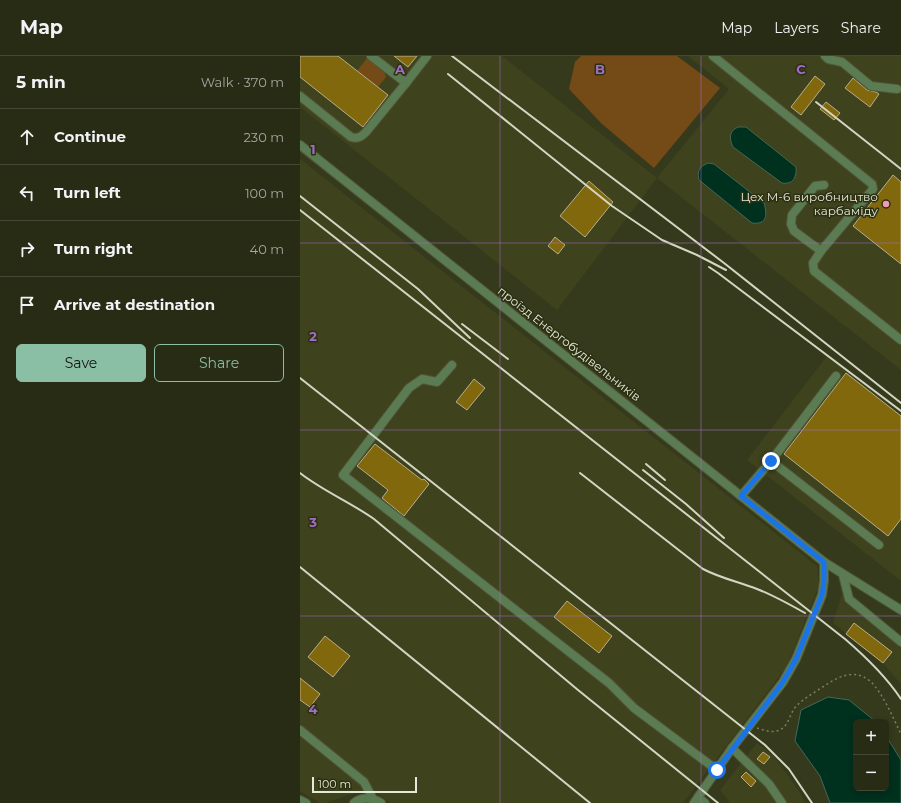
<!DOCTYPE html>
<meta charset="utf-8">
<style>
:root{--surface:#282c15;--page:#30341e;--text:#f1f3f6;--muted:#a5a7a0;--line:#444834;--accent:#8abfa5}
body{margin:0;font-family:Montserrat,sans-serif;background:var(--page);color:var(--text)}
.controls{position:absolute;right:12px;bottom:12px;display:grid;overflow:hidden;border-radius:6px;box-shadow:0 2px 6px #0003}
.controls button{width:36px;height:36px;display:grid;place-items:center;padding:0;border:0;border-bottom:1px solid var(--line);background:var(--surface);color:var(--text);font:20px sans-serif}
.scale{position:absolute;left:12px;bottom:10px;width:105px;box-sizing:border-box;padding-left:4px;border:2px solid #e5e9d7;border-top:0;font-size:11px;line-height:14px;white-space:nowrap;color:#e5e9d7;-webkit-text-stroke:3px #2c3012;paint-order:stroke}
.stop{position:absolute;width:12px;height:12px;margin:-9px;border:3px solid #1a73e8;border-radius:50%;background:#fff}
.stop.end{background:#1a73e8;border-color:#fff;box-shadow:0 1px 4px #0008}
.list{margin:0;padding:0;list-style:none}
h2{display:flex;justify-content:space-between;align-items:center;height:52px;margin:0;padding:0 16px;font-size:17px}
h2 small{font-size:13px;font-weight:400;color:var(--muted)}
.list li{display:grid;grid-template-columns:26px 1fr auto;gap:12px;align-items:center;box-sizing:border-box;height:56px;padding:0 16px;border-top:1px solid var(--line)}
.list b{display:block;font-size:15px;white-space:nowrap}
.list em{font-size:13px;font-style:normal;color:var(--muted)}
.actions{display:flex;gap:8px;padding:12px 16px}
.actions a{flex:1;padding:9px 0;border:1px solid var(--accent);border-radius:6px;text-align:center;font-size:14px;color:var(--accent)}
.actions .main{background:var(--accent);color:#111}
.icon{flex:none;width:22px;height:22px;fill:none;stroke:currentColor;stroke-width:2;stroke-linecap:round;stroke-linejoin:round}
.map{position:relative;flex:none;width:601px;height:747px;overflow:hidden}
header{display:flex;align-items:center;gap:24px;box-sizing:border-box;height:56px;padding:0 20px;background:var(--surface);border-bottom:1px solid var(--line)}
header strong{font-size:19px}
nav{display:flex;gap:22px;margin-inline-start:auto;font-size:14px}
main{display:flex}
aside{flex:1;background:var(--surface)}
.map>svg:first-child{display:block}
.built{fill:#3e421d}
.green{fill:#744b17}
.water{fill:#00301e;stroke:#456856}
.building{fill:#81680d;stroke:#b9ae8c}
.lines{fill:none;stroke-linecap:round;stroke-linejoin:round}
.minor-casing{stroke:#52563a;stroke-width:10}
.path{stroke:#7b7f66;stroke-width:1.5;stroke-dasharray:2 3;stroke-linecap:butt}
.minor{stroke:#5b7c52;stroke-width:8}
.rail{stroke:#d2d6c2;stroke-width:2}
.route{stroke:#1a73e8;stroke-width:5}
.grid{fill:none;stroke:#a06ec7;stroke-width:1;stroke-opacity:0.55}
.poi-dot{fill:#f09ab7;stroke:#2c3012;stroke-width:1.5}
.labels{text-anchor:middle;stroke-width:3;stroke-linejoin:round;paint-order:stroke}
.poi-label{font-size:12px;fill:#e5e9d7;stroke:#2c3012;text-anchor:end}
.street-label{font-size:12px;fill:#e5e9d7;stroke:#2c3012}
.grid-label{font-size:13px;text-anchor:middle;font-weight:bold;fill:#a06ec7;stroke:#2c3012;stroke-width:3;stroke-linejoin:round;paint-order:stroke}
</style>
<header>
<strong>Map</strong>
<nav><a>Map</a><a>Layers</a><a>Share</a></nav>
</header>
<main>
<aside>
<h2>5 min<small>Walk · 370 m</small></h2>
<ul class="list">
<li><svg class="icon" aria-label="ahead" viewBox="0 0 24 24"><path d="M12 20V5M6 11l6-6 6 6"/></svg><div><b>Continue</b></div><em>230 m</em></li>
<li><svg class="icon" aria-label="left" viewBox="0 0 24 24"><path d="M17 20v-9H6M10 6l-5 5 5 5"/></svg><div><b>Turn left</b></div><em>100 m</em></li>
<li><svg class="icon" aria-label="right" viewBox="0 0 24 24"><path d="M7 20v-9h11M14 6l5 5-5 5"/></svg><div><b>Turn right</b></div><em>40 m</em></li>
<li><svg class="icon" aria-label="arrive" viewBox="0 0 24 24"><path d="M6 21V4h12l-3 4 3 4H6"/></svg><div><b>Arrive at destination</b></div></li>
</ul>
<div class="actions"><a class="main">Save</a><a>Share</a></div>
</aside>
<div class="map">
<svg width="601" height="747" viewBox="0 0 601 747">
<rect width="100%" height="100%" fill="#363a1c"/>
<!-- built -->
<g class="built">
<polygon points="0,0 202,0 357,122 429,33 388,0 601,0 601,314 357,122 257,254 0,51"/>
<polygon points="0,103 517,510 519,529 487,610 383,747 90,747 70,732 25,747 20,747 0,735"/>
<polygon points="527,300 601,358 601,525 447,404"/>
<polygon points="543,534 601,579 601,628 583,607 533,567"/>
<polygon points="457,687 473,699 499,735 505,747 430,747 420,734"/>
</g>
<!-- green -->
<g class="green">
<polygon points="281,0 377,0 420,32 354,112 301,67 269,33 275,6"/>
<polygon points="67,2 85,17 86,21 78,31 57,15"/>
</g>
<!-- water -->
<g class="water">
<path d="M 438,71 L 446,71 L 496,111 C 497,121 493,129 482,127 L 433,91 C 429,82 429,75 438,71 Z"/>
<path d="M 408,107 L 414,108 L 464,147 C 467,158 468,169 452,167 L 399,124 C 397,115 399,111 408,107 Z"/>
<polygon points="528,641 549,644 576,666 556,666 556,732 586,732 586,680 601,704 601,747 530,747 520,720 495,685 501,654"/>
</g>
<!-- building -->
<g class="building">
<polygon points="0,0 38,0 88,39 63,71 0,21"/>
<polygon points="94,0 117,0 108,11"/>
<polygon points="515,20 525,28 501,59 491,51"/>
<polygon points="553,22 567,34 576,36 579,38 570,51 545,32"/>
<polygon points="526,46 540,57 534,64 520,53"/>
<polygon points="593,119 601,126 601,208 553,170"/>
<polygon points="289,125 313,146 285,181 260,160"/>
<polygon points="255,181 265,189 258,198 248,190"/>
<polygon points="546,317 601,360 601,463 588,480 484,398"/>
<polygon points="174,323 185,332 167,354 156,346"/>
<polygon points="75,388 122,424 124,423 129,428 104,460 82,442 88,434 57,410"/>
<polygon points="267,545 312,580 299,597 254,561"/>
<polygon points="554,567 592,596 583,607 546,578"/>
<polygon points="25,580 50,600 33,621 8,601"/>
<polygon points="0,622 20,638 10,651 0,644"/>
<polygon points="463,696 470,701 464,708 457,703"/>
<polygon points="446,716 456,725 451,731 441,721"/>
</g>
<g class="lines">
<defs>
<g id="minor">
<polyline points="71,0 106,27 127,0"/>
<polyline points="413,0 572,128 573,133 521,195 513,207 514,215 601,284"/>
<polyline points="525,0 528,3 542,6 571,30 597,33"/>
<path d="M 0,40 L 51,81 C 58,83 61,81 66,76 L 106,27"/>
<polyline points="0,89 524,506 601,554"/>
<polyline points="521,195 494,175 491,168 492,159 515,130 524,129"/>
<polyline points="152,309 137,326 122,323 109,332 43,419 309,627 334,652 417,714"/>
<polyline points="471,405 579,489"/>
<polyline points="441,440 471,405 536,320"/>
<polyline points="543,519 549,543 601,586"/>
<polyline points="0,674 64,726 73,743"/>
<polyline points="432,692 469,728 482,747"/>
<polyline points="398,741 405,747"/>
<polyline points="0,744 6,747"/>
<path d="M 54,747 C 62,740 73,742 81,747"/>
<polyline points="394,747 432,692 483,626 496,603 522,539 524,525 524,506"/>
</g>
</defs>
<!-- minor casing -->
<use href="#minor" class="minor-casing"/>
<!-- path -->
<path class="path" d="M 457,672 C 466,675 475,678 483,672 C 488,668 490,659 494,653 C 500,645 509,640 518,634 C 534,624 551,610 570,625 C 583,637 593,662 601,678"/>
<!-- minor -->
<use href="#minor" class="minor"/>
<!-- rail -->
<g class="rail">
<polyline points="152,0 424,207 601,347"/>
<polyline points="148,18 312,150 362,184 397,199 426,214"/>
<polyline points="516,46 601,113"/>
<polyline points="0,140 118,233 170,282"/>
<path d="M 0,154 L 545,583 C 566,601 585,619 601,643"/>
<polyline points="409,211 418,217 601,355"/>
<polyline points="162,268 208,303"/>
<polyline points="0,322 465,689 489,713 512,747"/>
<polyline points="346,408 365,424"/>
<polyline points="343,414 386,448 424,482"/>
<path d="M 0,417 C 23,435 50,446 74,463 L 278,634 L 418,747"/>
<path d="M 280,417 L 403,513 C 420,522 439,526 457,533 C 473,539 489,548 505,557"/>
<polyline points="0,511 290,747"/>
</g>
</g>
<g class="lines">
<!-- route -->
<polyline class="route" points="417,714 483,626 496,603 522,539 524,525 524,506 441,440 471,405"/>
</g>
<!-- grid -->
<path class="grid" d="M 200,0 L 200,747M 401,0 L 401,747M 0,187 L 601,187M 0,374 L 601,374M 0,560 L 601,560"/>
<!-- markers -->
<circle class="poi-dot" cx="586" cy="148" r="4"/>
<g class="labels">
<!-- poi labels -->
<g class="poi-label">
<text x="578" y="145">Цех М-6 виробництво<tspan x="578" dy="14">карбаміду</tspan></text>
</g>
<!-- street labels -->
<g class="street-label">
<text transform="translate(269 288) rotate(38)" y="4">проїзд Енергобудівельників</text>
</g>
</g>
<g class="grid-label">
<text x="100" y="18">A</text>
<text x="300" y="18">B</text>
<text x="501" y="18">C</text>
<text x="13" y="98">1</text>
<text x="13" y="285">2</text>
<text x="13" y="471">3</text>
<text x="13" y="658">4</text>
</g>
</svg>
<div class="controls">
<button>+</button>
<button>−</button>
</div>
<div class="scale">100 m</div>
<div class="stop" style="left:417px;top:714px"></div>
<div class="stop end" style="left:471px;top:405px"></div>
</div>
</main>
